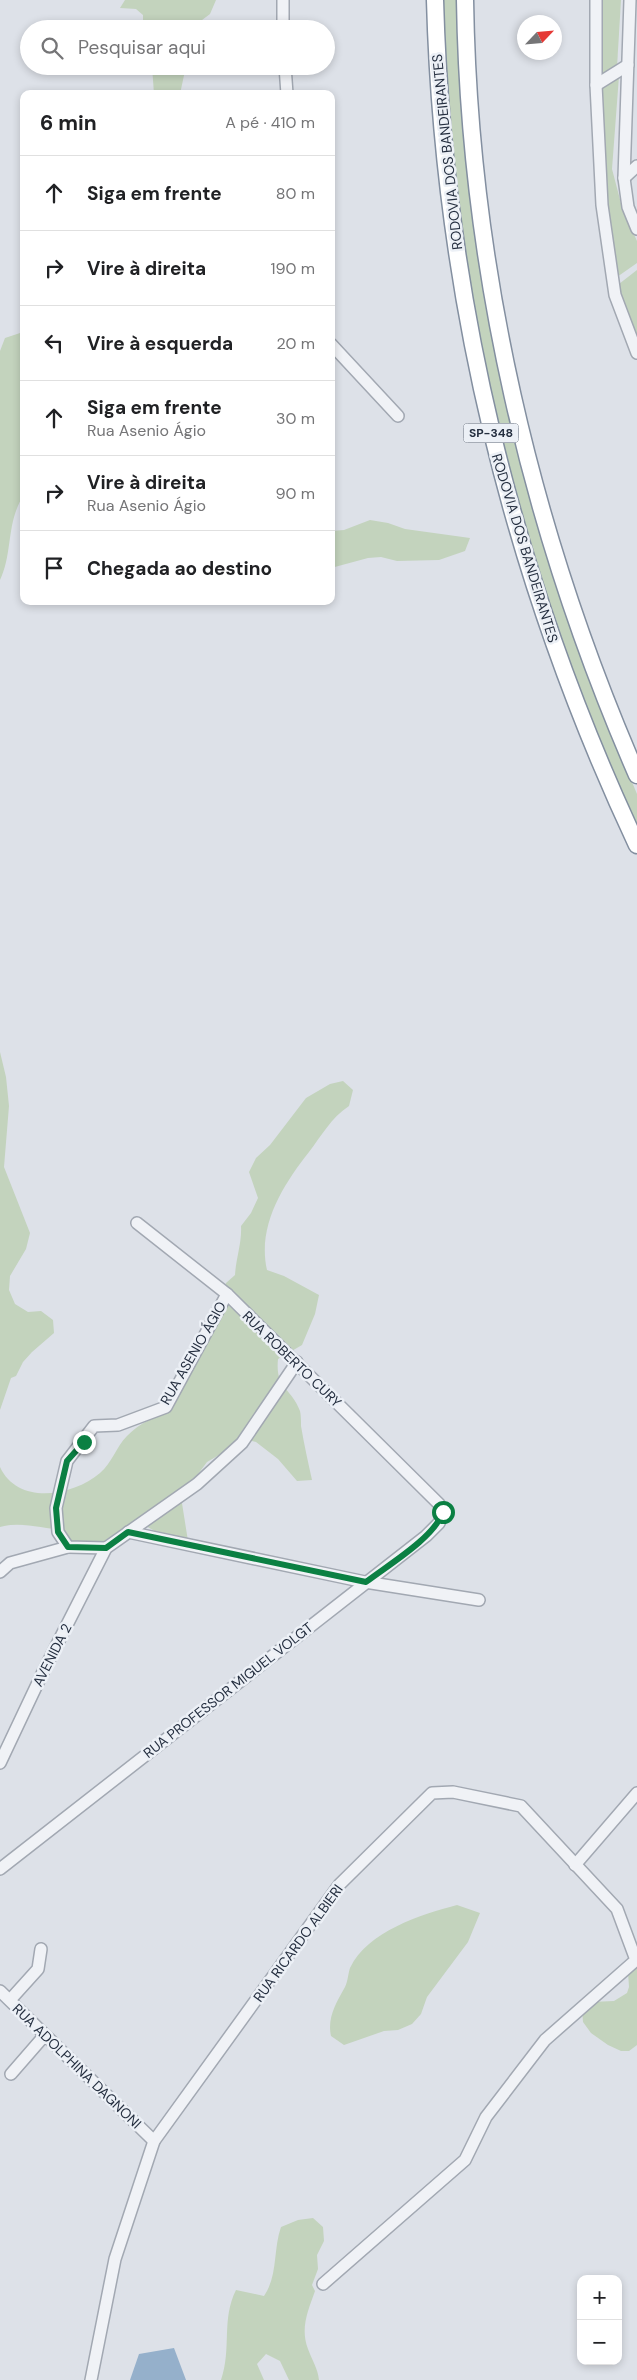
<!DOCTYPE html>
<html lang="pt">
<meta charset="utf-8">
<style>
:root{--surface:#fff;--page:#f2f2f2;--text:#202124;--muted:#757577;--line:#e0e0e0}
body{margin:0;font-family:"DM Sans",sans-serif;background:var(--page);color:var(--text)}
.controls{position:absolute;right:15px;bottom:15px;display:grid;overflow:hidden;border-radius:10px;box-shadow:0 2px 8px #0003}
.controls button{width:45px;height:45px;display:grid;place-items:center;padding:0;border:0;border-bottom:1px solid var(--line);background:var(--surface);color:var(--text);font:25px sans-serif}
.compass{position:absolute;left:517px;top:15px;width:45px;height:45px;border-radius:50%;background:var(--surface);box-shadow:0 2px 8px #0003;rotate:64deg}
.stop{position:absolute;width:15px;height:15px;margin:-11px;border:4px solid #0b8043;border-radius:50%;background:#fff}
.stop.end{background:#0b8043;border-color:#fff;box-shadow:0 1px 5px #0008}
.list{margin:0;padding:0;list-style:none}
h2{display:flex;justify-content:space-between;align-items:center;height:65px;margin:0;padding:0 20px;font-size:21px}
h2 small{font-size:16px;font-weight:400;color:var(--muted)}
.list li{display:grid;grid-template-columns:32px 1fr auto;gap:15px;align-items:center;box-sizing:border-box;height:75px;padding:0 20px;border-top:1px solid var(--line)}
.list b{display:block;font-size:19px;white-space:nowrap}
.list p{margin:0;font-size:16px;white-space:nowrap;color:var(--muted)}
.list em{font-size:16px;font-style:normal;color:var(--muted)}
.icon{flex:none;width:28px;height:28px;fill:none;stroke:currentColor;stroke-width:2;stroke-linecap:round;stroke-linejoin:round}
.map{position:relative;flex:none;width:637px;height:2380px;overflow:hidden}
.search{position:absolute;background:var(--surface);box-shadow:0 2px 8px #0003;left:20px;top:20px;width:315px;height:55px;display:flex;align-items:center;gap:12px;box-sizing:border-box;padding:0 18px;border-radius:28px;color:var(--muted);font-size:19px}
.panel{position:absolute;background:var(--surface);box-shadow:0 2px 8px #0003;left:20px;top:90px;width:315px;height:515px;border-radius:10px}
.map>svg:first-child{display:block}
.green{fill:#c3d3bd}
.water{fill:#95b0cb}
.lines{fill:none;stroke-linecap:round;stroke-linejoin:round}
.minor-casing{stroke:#a2a8b2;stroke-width:14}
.highway-casing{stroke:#838fa0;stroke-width:19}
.minor{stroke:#f0f2f6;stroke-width:11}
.highway{stroke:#fff;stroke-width:16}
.route{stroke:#0b8043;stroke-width:6}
.labels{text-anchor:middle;stroke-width:5;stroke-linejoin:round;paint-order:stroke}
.shield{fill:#ecf0f6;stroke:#616977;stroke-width:1}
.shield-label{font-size:12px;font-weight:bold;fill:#252f40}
.street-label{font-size:14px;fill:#252f40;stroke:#ecf0f6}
</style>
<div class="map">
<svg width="637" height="2380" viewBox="0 0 637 2380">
<rect width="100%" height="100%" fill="#dde1e8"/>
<!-- green -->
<g class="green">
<polygon points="125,0 216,0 210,14 198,23 194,29 143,29 143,15 136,9 120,8"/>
<path d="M 443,0 L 458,0 L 495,345 L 513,432 L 565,610 L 595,693 L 637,794 L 637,828 C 618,783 596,739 579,694 C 496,472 448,236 443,0 Z"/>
<polygon points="601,0 621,0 617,67 600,75"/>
<polygon points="152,66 186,66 180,94 154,94"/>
<polygon points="619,76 612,169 623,211 637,241 637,263 617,277 604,184 602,89"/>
<polygon points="637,270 637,344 629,325 619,284"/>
<path d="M 20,333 L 24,337 L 24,495 C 6,521 13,553 0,580 L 0,351 L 5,338 Z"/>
<polygon points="370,520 388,523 405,529 470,538 465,551 439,560 397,561 381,557 368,558 331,568 331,531 344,530"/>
<polygon points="0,1052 6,1077 9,1106 4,1167 30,1233 26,1249 10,1276 9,1290 15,1304 28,1312 41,1311 53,1320 54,1333 32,1352 23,1362 16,1376 11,1378 0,1410"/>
<path d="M 343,1081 L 353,1090 L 349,1106 C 331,1118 322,1135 309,1152 C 283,1185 257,1226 267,1270 L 284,1276 L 319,1295 L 315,1314 L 302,1345 L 278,1359 C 275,1389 291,1387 300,1411 C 301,1415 301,1421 301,1426 C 304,1444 308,1462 312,1480 L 297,1481 L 278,1459 L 256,1442 L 240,1438 L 231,1448 L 207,1462 L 181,1497 L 188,1541 L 160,1534 L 144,1525 L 130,1524 L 104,1541 L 88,1548 L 65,1540 L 64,1530 C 43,1529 21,1521 0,1527 L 0,1467 C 18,1506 73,1496 100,1473 C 112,1463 116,1447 127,1436 C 139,1423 157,1416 173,1408 L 177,1393 L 186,1383 L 205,1340 L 226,1283 L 235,1275 C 236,1258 242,1243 241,1226 L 251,1213 L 258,1198 L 249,1172 L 256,1158 L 270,1145 L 306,1098 L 330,1084 Z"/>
<path d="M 457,1905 L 480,1913 L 468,1942 L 427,1997 L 421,2014 L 412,2024 L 398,2030 L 384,2031 L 344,2045 L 331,2036 C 327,2018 336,2003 345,1987 C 348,1981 348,1974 350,1968 C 368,1931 420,1915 457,1905 Z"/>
<polygon points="637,1952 637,2045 629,2051 621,2051 608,2045 591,2033 583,2022 582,2009 591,2002 614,2001 627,1993 629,1987 628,1972"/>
<path d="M 313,2218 L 323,2227 L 324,2241 L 317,2255 L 318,2269 L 312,2285 L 315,2291 C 308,2311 300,2328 308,2349 C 312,2360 318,2369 319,2380 L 289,2380 L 280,2361 L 266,2354 L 257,2364 L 264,2380 L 221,2380 C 232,2348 221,2320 236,2290 L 264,2296 C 278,2276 273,2250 281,2227 L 298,2220 Z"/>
</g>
<!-- water -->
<polygon class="water" points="174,2348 186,2380 130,2380 139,2354"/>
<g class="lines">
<defs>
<g id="minor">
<polyline points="283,0 283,29"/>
<polyline points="596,0 596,85 602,205 615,295 637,353"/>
<polyline points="630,0 624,178 628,207 637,229"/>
<polyline points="285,66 287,94"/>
<polyline points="596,85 628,65"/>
<polyline points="624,178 637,166"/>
<polyline points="331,344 398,416"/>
<polyline points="128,1532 365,1582 479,1600"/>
<polyline points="106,1548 68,1547 58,1532 56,1508 67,1461 94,1426 118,1425 166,1407 227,1294"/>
<polyline points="0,1572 10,1563 68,1547"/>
<polyline points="0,1763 42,1674 106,1548 197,1484 242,1443 297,1362"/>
<polyline points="575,1865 637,1793"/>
<polyline points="0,1869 426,1536 439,1523 443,1513 439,1504 227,1294 137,1223"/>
<polyline points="0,1991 154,2141"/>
<polyline points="10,2000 38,1969 41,1949"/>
<polyline points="11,2074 45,2035"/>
<polyline points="91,2380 115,2259 154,2141 339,1885 432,1793 453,1792 521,1806 617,1909 636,1960 545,2040 486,2117 465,2160 323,2284"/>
</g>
<g id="highway">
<path d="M 435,0 C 443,294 512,579 637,845"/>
<path d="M 465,0 C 469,266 531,532 637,775"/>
</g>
</defs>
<!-- minor casing -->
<use href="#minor" class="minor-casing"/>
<!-- highway casing -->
<use href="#highway" class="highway-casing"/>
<!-- minor -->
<use href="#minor" class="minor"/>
<!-- highway -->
<use href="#highway" class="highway"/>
</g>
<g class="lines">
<!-- route -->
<path class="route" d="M 84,1442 L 67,1461 L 56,1508 L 58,1532 L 68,1547 L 106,1548 L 128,1532 L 366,1582 C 388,1565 434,1538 443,1512"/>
</g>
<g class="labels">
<!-- shield labels -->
<rect class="shield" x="463.5" y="423.5" width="55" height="19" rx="4"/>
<g class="shield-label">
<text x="491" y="437">SP-348</text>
</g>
<!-- street labels -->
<g class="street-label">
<text transform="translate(447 152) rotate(-96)" y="5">RODOVIA DOS BANDEIRANTES</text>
<text transform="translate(525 548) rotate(73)" y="5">RODOVIA DOS BANDEIRANTES</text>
<text transform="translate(193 1353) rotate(-60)" y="5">RUA ASENIO ÁGIO</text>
<text transform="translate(292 1359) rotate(44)" y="5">RUA ROBERTO CURY</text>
<text transform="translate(52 1655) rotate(-63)" y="5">AVENIDA 2</text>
<text transform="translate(228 1690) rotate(-38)" y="5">RUA PROFESSOR MIGUEL VOLGT</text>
<text transform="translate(298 1943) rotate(-54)" y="5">RUA RICARDO ALBIERI</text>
<text transform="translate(77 2066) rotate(44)" y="5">RUA ADOLPHINA DAGNONI</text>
</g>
</g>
</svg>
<div class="controls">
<button>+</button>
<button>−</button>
</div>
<svg class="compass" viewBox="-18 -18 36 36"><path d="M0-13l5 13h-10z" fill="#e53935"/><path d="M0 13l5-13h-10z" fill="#757577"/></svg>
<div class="stop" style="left:443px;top:1512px"></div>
<div class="stop end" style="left:84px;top:1442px"></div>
<div class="search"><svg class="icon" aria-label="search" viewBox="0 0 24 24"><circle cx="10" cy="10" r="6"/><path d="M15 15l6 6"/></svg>Pesquisar aqui</div>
<section class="panel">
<h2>6 min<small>A pé · 410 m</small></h2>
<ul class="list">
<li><svg class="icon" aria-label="ahead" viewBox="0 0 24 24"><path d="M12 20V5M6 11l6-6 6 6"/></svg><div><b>Siga em frente</b></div><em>80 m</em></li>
<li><svg class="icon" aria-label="right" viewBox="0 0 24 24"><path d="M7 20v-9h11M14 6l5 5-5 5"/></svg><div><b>Vire à direita</b></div><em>190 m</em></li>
<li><svg class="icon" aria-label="left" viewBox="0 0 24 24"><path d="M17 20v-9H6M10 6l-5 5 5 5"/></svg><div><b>Vire à esquerda</b></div><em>20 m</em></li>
<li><svg class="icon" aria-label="ahead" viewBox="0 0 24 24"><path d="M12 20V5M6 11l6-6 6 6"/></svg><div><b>Siga em frente</b><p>Rua Asenio Ágio</p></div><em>30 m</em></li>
<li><svg class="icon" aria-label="right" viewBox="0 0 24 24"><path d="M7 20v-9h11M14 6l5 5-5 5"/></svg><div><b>Vire à direita</b><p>Rua Asenio Ágio</p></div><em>90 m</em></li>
<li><svg class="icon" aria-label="arrive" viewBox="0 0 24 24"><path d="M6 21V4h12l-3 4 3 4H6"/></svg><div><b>Chegada ao destino</b></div></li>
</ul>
</section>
</div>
